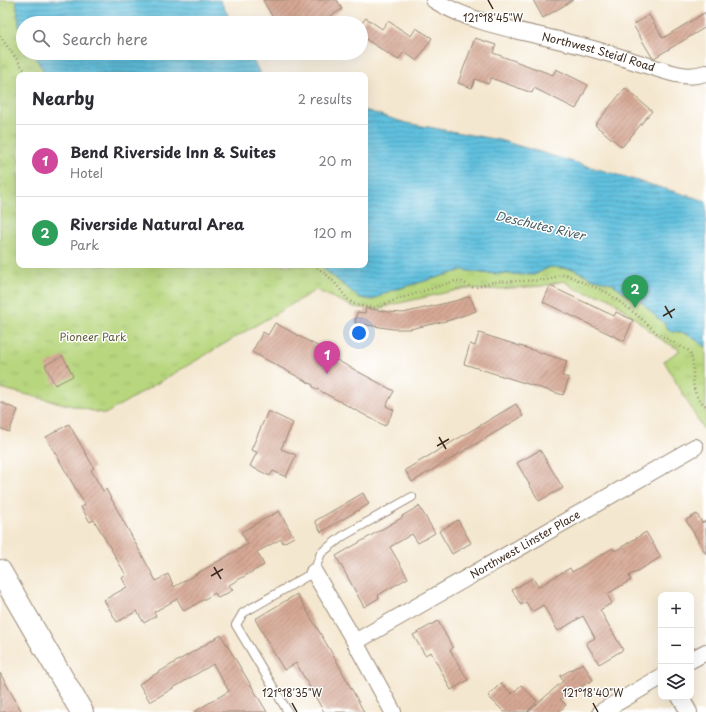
<!DOCTYPE html>
<meta charset="utf-8">
<style>
:root{--surface:#fff;--page:#f7f7f7;--text:#2b2b33;--muted:#7c7c81;--line:#e1e1e2;--accent:#ea580c}
body{margin:0;font-family:"Playpen Sans",sans-serif;background:var(--page);color:var(--text)}
.controls{position:absolute;right:12px;bottom:12px;display:grid;overflow:hidden;border-radius:8px;box-shadow:0 4px 16px #0002}
.controls button{width:36px;height:36px;display:grid;place-items:center;padding:0;border:0;border-bottom:1px solid var(--line);background:var(--surface);color:var(--text);font:20px sans-serif}
.you{position:absolute;left:359px;top:333px;width:14px;height:14px;margin:-10px;border:3px solid #fff;border-radius:50%;background:#1a73e8;box-shadow:0 0 0 6px #1a73e833}
.badge{display:grid;place-items:center;width:26px;height:26px;border-radius:50%;background:var(--accent);color:#fff;font-size:13px;font-weight:700}
.pin{position:absolute;translate:-50% -33px;filter:drop-shadow(0 1px 2px #0008)}
.pin::after{content:'';position:absolute;top:21px;width:14px;height:12px;background:inherit;clip-path:polygon(0 0,100% 0,50% 100%)}
.list{margin:0;padding:0;list-style:none}
h2{display:flex;justify-content:space-between;align-items:center;height:52px;margin:0;padding:0 16px;font-size:17px}
h2 small{font-size:13px;font-weight:400;color:var(--muted)}
.list li{display:grid;grid-template-columns:26px 1fr auto;gap:12px;align-items:center;box-sizing:border-box;height:72px;padding:0 16px;border-top:1px solid var(--line)}
.list b{display:block;font-size:15px;white-space:nowrap}
.list p{margin:0;font-size:13px;white-space:nowrap;color:var(--muted)}
.list em{font-size:13px;font-style:normal;color:var(--muted)}
.icon{flex:none;width:22px;height:22px;fill:none;stroke:currentColor;stroke-width:2;stroke-linecap:round;stroke-linejoin:round}
.map{position:relative;flex:none;width:706px;height:712px;overflow:hidden}
.search{position:absolute;background:var(--surface);box-shadow:0 4px 16px #0002;left:16px;top:16px;width:352px;height:44px;display:flex;align-items:center;gap:10px;box-sizing:border-box;padding:0 14px;border-radius:22px;color:var(--muted);font-size:15px}
.panel{position:absolute;background:var(--surface);box-shadow:0 4px 16px #0002;left:16px;top:72px;width:352px;height:196px;border-radius:8px}
.map>svg:first-child{display:block}
.park{fill:url(#park-tufts);stroke:#79804e}
.water{fill:url(#water-rules);stroke:#4e767e}
.building{fill:url(#building-hatch)}
.lines{fill:none;stroke-linecap:round;stroke-linejoin:round}
.lane-casing{stroke:#988876;stroke-width:10}
.street-casing{stroke:#988876;stroke-width:18}
.secondary-casing{stroke:#988876;stroke-width:24}
.path{stroke:#988876;stroke-width:2.5;stroke-dasharray:1 3;stroke-linecap:butt}
.lane{stroke:#fff;stroke-width:8}
.street{stroke:#fff;stroke-width:16}
.secondary{stroke:#fff;stroke-width:22}
.ticks{fill:none;stroke:#3b2a1e;stroke-width:1.5}
.labels{text-anchor:middle;stroke-width:3;stroke-linejoin:round;paint-order:stroke}
.street-label{font-size:11px;fill:#3b2a1e;stroke:#fff}
.park-label{font-size:11px;fill:#605e3a;stroke:#fff}
.water-label{font-size:12px;font-style:italic;fill:#485f62;stroke:#fff}
.ticks-label{font-size:10px;text-anchor:middle;fill:#3b2a1e;stroke:#fff;stroke-width:3;stroke-linejoin:round;paint-order:stroke}
</style>
<div class="map">
<svg width="706" height="712" viewBox="0 0 706 712">
<defs>
<pattern id="park-tufts" width="24" height="20" patternUnits="userSpaceOnUse"><rect width="24" height="20" fill="#b7d67d"/><path d="M3 7l-1-3M5 7V3M7 7l1-3M15 17l-1-3M17 17v-4M19 17l1-3" fill="none" stroke="#9eb86c"/></pattern>
<pattern id="water-rules" width="6" height="5" patternUnits="userSpaceOnUse"><rect width="6" height="5" fill="#61c1df"/><path d="M0 2.5h6" fill="none" stroke="#519db4"/></pattern>
<pattern id="building-hatch" width="6" height="6" patternUnits="userSpaceOnUse"><rect width="6" height="6" fill="#d6a894"/><path d="M-1 1l2-2M0 6l6-6M5 7l2-2" fill="none" stroke="#af8978"/></pattern>
</defs>
<rect width="100%" height="100%" fill="#fff"/>
<filter id="ink" filterUnits="userSpaceOnUse"><feTurbulence type="fractalNoise" baseFrequency=".025" numOctaves="2"/><feDisplacementMap in="SourceGraphic" scale="8" xChannelSelector="R" yChannelSelector="G"/><feConvolveMatrix kernelMatrix="1 2 1 2 8 2 1 2 1" color-interpolation-filters="sRGB"/></filter>
<filter id="wash" filterUnits="userSpaceOnUse"><feTurbulence type="fractalNoise" baseFrequency=".012" numOctaves="4" result="noise"/><feDisplacementMap in="SourceGraphic" scale="16" xChannelSelector="R" yChannelSelector="G"/><feGaussianBlur stdDeviation="0.9" result="paint"/><feColorMatrix in="noise" values="0 0 0 0 0 0 0 0 0 0 0 0 0 0 0 0 0 1.4 0 .05"/><feComposite in="paint" operator="in"/></filter>
<g filter="url(#wash)">
<rect width="100%" height="100%" fill="#f4e7cf"/>
<!-- park -->
<path class="park" d="M 0,0 L 16,0 L 20,31 L 23,36 L 23,53 L 33,53 L 46,75 L 19,75 L 19,265 L 322,265 L 324,269 L 360,298 L 373,300 L 387,292 L 463,270 L 482,273 L 534,275 L 550,267 L 573,269 L 594,279 L 612,283 L 626,294 L 643,303 L 655,316 L 664,323 L 667,328 L 672,332 C 683,329 697,341 706,347 L 706,434 L 664,361 L 680,350 L 657,337 L 636,319 L 608,297 L 587,293 L 574,288 L 564,281 L 542,286 L 482,290 L 466,288 L 391,305 L 376,310 L 354,307 L 316,290 L 105,414 L 0,388 Z"/>
<!-- water -->
<g class="water">
<polygon points="16,0 220,0 232,23 23,23 23,36 20,31"/>
<polygon points="33,53 249,53 261,75 46,75"/>
<path d="M 365,110 L 406,123 L 499,140 L 706,201 L 706,347 C 697,341 683,329 672,332 L 667,328 L 664,323 L 655,316 L 643,303 L 626,294 L 612,283 L 594,279 L 573,269 L 550,267 L 534,275 L 482,273 L 463,270 L 387,292 L 373,300 L 360,298 L 324,269 L 322,265 L 365,265 Z"/>
</g>
<g id="blocks">
<!-- building -->
<g class="building">
<polygon points="263,0 337,0 342,9 320,23 276,23"/>
<polygon points="533,0 573,0 543,18"/>
<polygon points="706,12 706,27 654,58 652,57 633,25 649,15 663,38"/>
<polygon points="366,18 382,29 388,21 411,36 416,28 432,38 417,61 404,52 398,60 361,36 361,24"/>
<polygon points="475,38 496,45 493,53 553,75 556,69 588,85 576,109 534,88 532,93 491,78 488,84 475,79 472,88 458,83"/>
<polygon points="625,88 652,111 622,147 595,125"/>
<polygon points="550,286 614,316 616,312 633,320 624,341 543,302"/>
<polygon points="470,296 476,311 450,320 410,329 393,329 355,323 357,312 365,313 366,308 389,312 403,313 459,300"/>
<polygon points="275,323 332,354 331,357 394,391 386,406 394,410 385,426 313,387 313,385 252,352 263,332 268,335"/>
<polygon points="479,333 567,361 562,376 569,378 563,395 464,364 470,344 475,346"/>
<polygon points="63,356 73,376 55,385 45,365"/>
<polygon points="0,402 18,410 9,432 0,428"/>
<polygon points="516,404 523,416 412,482 405,470"/>
<polygon points="268,411 293,423 281,449 296,455 286,477 273,471 270,476 250,466 257,452 251,450"/>
<polygon points="69,424 94,468 91,470 103,491 106,489 156,581 168,574 174,587 248,544 241,532 279,511 294,537 283,543 281,539 257,552 264,565 229,585 233,590 218,598 215,593 184,611 177,599 154,612 156,616 144,623 137,611 117,622 104,600 127,587 122,578 126,575 94,520 90,522 81,507 85,505 46,437"/>
<polygon points="540,450 563,488 539,501 517,463"/>
<polygon points="363,493 369,504 321,532 315,521"/>
<polygon points="419,506 435,533 418,543 412,534 390,547 408,578 378,595 379,598 364,607 336,556 403,517 402,516"/>
<polygon points="697,514 702,523 706,521 706,554 686,520"/>
<polygon points="458,520 471,543 452,554 439,531"/>
<polygon points="646,532 661,557 629,576 631,580 607,594 612,603 600,610 623,650 599,664 586,643 595,638 583,616 558,631 543,605 532,612 526,602 521,605 512,590 533,578 538,587 570,568 572,572 613,548 615,551"/>
<polygon points="297,594 336,660 364,712 324,712 296,663 284,670 275,655 255,619"/>
<polygon points="438,621 453,648 450,650 468,680 451,690 431,652 425,655 413,635"/>
<polygon points="221,635 267,712 194,712 229,691 213,664 150,702 139,684"/>
<polygon points="583,663 593,680 560,699 566,705 558,712 528,712 563,681 560,676"/>
<polygon points="0,673 22,712 0,712"/>
<polygon points="501,683 512,694 521,685 537,701 527,712 504,712 488,696"/>
</g>
</g>
</g>
<g filter="url(#ink)">
<use href="#blocks" fill-opacity="0" stroke="#988876" stroke-width="1"/>
<g class="lines">
<defs>
<polyline id="lane" points="288,712 236,625 243,613 314,572 321,553 343,536 412,497"/>
<g id="street">
<path id="s1" d="M 434,0 C 474,25 524,31 570,43 C 604,51 638,63 672,73 C 684,76 693,77 706,73"/>
<polyline points="314,572 355,642 393,712"/>
<path id="s2" d="M 355,642 L 695,447"/>
<polyline points="691,660 706,652"/>
<polyline points="680,697 689,712"/>
<polyline points="601,712 661,677"/>
</g>
<polyline id="secondary" points="0,571 82,712"/>
</defs>
<!-- lane casing -->
<use href="#lane" class="lane-casing"/>
<!-- street casing -->
<use href="#street" class="street-casing"/>
<!-- secondary casing -->
<use href="#secondary" class="secondary-casing"/>
<!-- path -->
<g class="path">
<polyline points="0,36 28,75"/>
<path d="M 314,265 C 320,270 328,275 333,281 C 350,299 345,306 374,307 L 455,281 L 462,282 L 471,287 L 477,287 L 493,282 L 549,280 L 560,275 L 567,275 L 591,286 L 600,289 L 608,293 L 637,315 L 658,334 L 689,351 C 699,365 684,391 706,406"/>
</g>
<!-- lane -->
<use href="#lane" class="lane"/>
<!-- street -->
<use href="#street" class="street"/>
<!-- secondary -->
<use href="#secondary" class="secondary"/>
</g>
</g>
<!-- ticks -->
<path class="ticks" d="M 488,0 L 493,9M 665,306 L 672,318M 663,316 L 675,309M 439,437 L 446,449M 437,446 L 449,439M 214,567 L 221,579M 211,576 L 223,569M 292,703 L 297,712M 593,703 L 598,712"/>
<g class="labels">
<!-- street labels -->
<g class="street-label">
<text dy="4" stroke="none"><textPath href="#s1" startOffset="173">Northwest Steidl Road</textPath></text>
<text dy="4" stroke="none"><textPath href="#s2" startOffset="196">Northwest Linster Place</textPath></text>
</g>
<!-- park labels -->
<g class="park-label">
<text x="93" y="341">Pioneer Park</text>
</g>
<!-- water labels -->
<g class="water-label">
<text transform="translate(540 226) rotate(13)" y="4">Deschutes River</text>
</g>
</g>
<g class="ticks-label">
<text x="493" y="22">121°18'45"W</text>
<text x="292" y="697">121°18'35"W</text>
<text x="593" y="697">121°18'40"W</text>
</g>
</svg>
<div class="controls">
<button>+</button>
<button>−</button>
<button><svg class="icon" aria-label="layers" viewBox="0 0 24 24"><path d="M12 4l9 5-9 5-9-5zM3 14l9 5 9-5"/></svg></button>
</div>
<div class="you"></div>
<div class="pin badge" style="left:327px;top:374px;background:#d1479c">1</div>
<div class="pin badge" style="left:635px;top:308px;background:#2e9e5b">2</div>
<div class="search"><svg class="icon" aria-label="search" viewBox="0 0 24 24"><circle cx="10" cy="10" r="6"/><path d="M15 15l6 6"/></svg>Search here</div>
<section class="panel">
<h2>Nearby<small>2 results</small></h2>
<ul class="list">
<li><span class="badge" style="background:#d1479c">1</span><div><b>Bend Riverside Inn &amp; Suites</b><p>Hotel</p></div><em>20 m</em></li>
<li><span class="badge" style="background:#2e9e5b">2</span><div><b>Riverside Natural Area</b><p>Park</p></div><em>120 m</em></li>
</ul>
</section>
</div>
